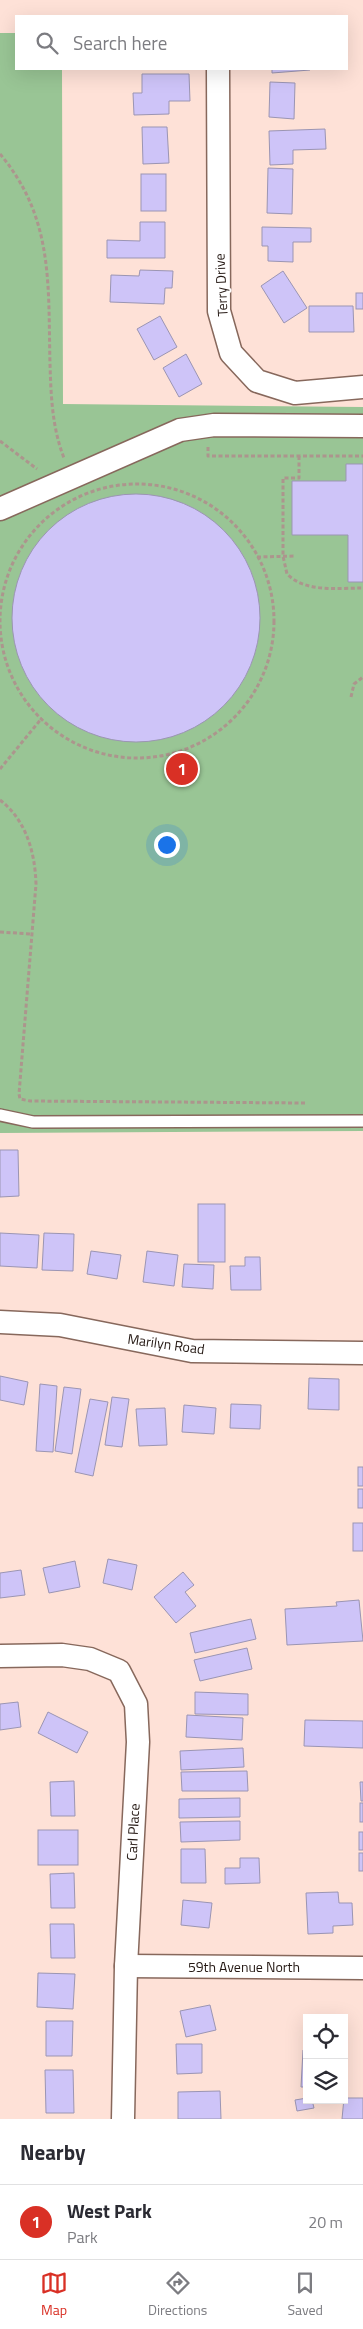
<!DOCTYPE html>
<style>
:root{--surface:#fff;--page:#f2f2f3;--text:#2b2b33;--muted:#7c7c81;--line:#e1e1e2;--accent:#d93025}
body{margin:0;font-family:"Titillium Web",sans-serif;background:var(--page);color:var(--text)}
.controls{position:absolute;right:15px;bottom:15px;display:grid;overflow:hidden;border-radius:0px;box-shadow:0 5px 20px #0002}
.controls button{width:45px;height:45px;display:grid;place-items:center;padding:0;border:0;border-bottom:1px solid var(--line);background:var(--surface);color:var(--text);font:25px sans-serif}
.you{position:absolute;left:166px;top:844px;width:18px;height:18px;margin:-12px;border:4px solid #fff;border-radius:50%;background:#1a73e8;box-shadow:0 0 0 8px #1a73e833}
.badge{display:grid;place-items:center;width:32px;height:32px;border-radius:50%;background:var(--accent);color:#fff;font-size:16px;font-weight:700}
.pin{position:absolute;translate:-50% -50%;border:2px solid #fff;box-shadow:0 1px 5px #0006}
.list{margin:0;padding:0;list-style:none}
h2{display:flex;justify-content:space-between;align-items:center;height:65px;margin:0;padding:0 20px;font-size:21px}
h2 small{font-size:16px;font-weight:400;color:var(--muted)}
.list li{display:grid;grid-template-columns:32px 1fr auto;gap:15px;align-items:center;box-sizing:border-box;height:75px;padding:0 20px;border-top:1px solid var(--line)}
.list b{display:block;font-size:19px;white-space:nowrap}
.list p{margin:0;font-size:16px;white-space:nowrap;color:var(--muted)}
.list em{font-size:16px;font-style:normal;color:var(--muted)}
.icon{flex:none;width:28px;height:28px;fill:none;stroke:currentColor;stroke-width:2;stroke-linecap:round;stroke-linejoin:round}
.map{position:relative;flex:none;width:363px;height:2119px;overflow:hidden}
.search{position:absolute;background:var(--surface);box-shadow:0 5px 20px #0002;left:15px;right:15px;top:15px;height:55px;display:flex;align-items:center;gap:12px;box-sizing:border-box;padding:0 18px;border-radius:0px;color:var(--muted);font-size:19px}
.sheet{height:140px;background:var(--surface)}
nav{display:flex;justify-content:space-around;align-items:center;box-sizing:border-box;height:70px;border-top:1px solid var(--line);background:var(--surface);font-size:14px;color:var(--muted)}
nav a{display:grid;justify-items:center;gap:2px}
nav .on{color:var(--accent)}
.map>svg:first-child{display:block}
.green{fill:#99c595}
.building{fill:#cec4f8;stroke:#9b95b3}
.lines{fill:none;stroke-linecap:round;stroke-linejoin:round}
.lane-casing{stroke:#87685c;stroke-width:14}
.street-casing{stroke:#87685c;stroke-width:25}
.path{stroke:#ac958d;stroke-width:3;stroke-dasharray:4 2.5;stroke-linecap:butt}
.lane{stroke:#fff;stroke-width:11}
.street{stroke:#fff;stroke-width:22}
.labels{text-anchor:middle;stroke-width:4;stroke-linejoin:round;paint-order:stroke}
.street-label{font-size:14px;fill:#241813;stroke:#fff}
</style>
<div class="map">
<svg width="363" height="2119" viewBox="0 0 363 2119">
<rect width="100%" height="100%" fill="#fee1d7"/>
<!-- green -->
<polygon class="green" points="0,33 16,33 16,69 62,69 63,404 363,407 363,1131 0,1133"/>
<!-- building -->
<g class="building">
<polygon points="272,69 310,69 310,70 272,73"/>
<polygon points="142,74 189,74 190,101 169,101 169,114 134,115 133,93 142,93"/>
<polygon points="270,82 295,83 294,119 269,117"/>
<polygon points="142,127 167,127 169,163 143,164"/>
<polygon points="325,129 326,149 293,150 293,164 270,165 269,131"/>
<polygon points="268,168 293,169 292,214 267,213"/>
<rect x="141" y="174" width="25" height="37"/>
<polygon points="140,222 165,222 165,258 107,258 107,240 140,241"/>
<polygon points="262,227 311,228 311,242 293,242 293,262 268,261 268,246 262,246"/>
<polygon points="140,270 173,271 172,288 165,288 164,304 110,302 111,275 139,276"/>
<polygon points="283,271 307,308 284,323 261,286"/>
<rect x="356" y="293" width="7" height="16"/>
<polygon points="309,306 353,306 354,332 309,332"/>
<polygon points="160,316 177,347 154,360 137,329"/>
<polygon points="186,354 202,384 179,397 163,368"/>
<polygon points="346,464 363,464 363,582 348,582 348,535 292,535 292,481 346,481"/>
<circle cx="136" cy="618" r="124"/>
<polygon points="0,1150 18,1150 19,1196 0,1197"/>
<rect x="198" y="1204" width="27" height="58"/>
<polygon points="0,1233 39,1235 37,1268 0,1266"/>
<polygon points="44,1233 74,1234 73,1271 42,1270"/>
<polygon points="91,1251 121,1255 117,1279 87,1274"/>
<polygon points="147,1251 178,1255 174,1286 143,1282"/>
<polygon points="245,1257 260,1257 261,1290 231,1290 230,1266 245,1266"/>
<polygon points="184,1264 214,1265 213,1289 182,1287"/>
<polygon points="0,1376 28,1382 24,1405 0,1400"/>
<polygon points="309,1378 339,1379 339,1410 308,1409"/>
<polygon points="40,1384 57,1386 53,1452 36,1451"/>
<polygon points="64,1387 81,1389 72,1454 55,1451"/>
<polygon points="112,1397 129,1399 122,1447 105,1445"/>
<polygon points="90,1399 108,1402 93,1476 75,1472"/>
<polygon points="231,1404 261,1405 260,1429 230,1428"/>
<polygon points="184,1405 216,1408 214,1434 182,1432"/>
<polygon points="165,1408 167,1445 139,1446 136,1409"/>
<rect x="358" y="1467" width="5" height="19"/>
<rect x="358" y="1489" width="5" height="19"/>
<rect x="353" y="1523" width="10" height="28"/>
<polygon points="108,1559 137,1565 132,1590 103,1583"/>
<polygon points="75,1561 80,1587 49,1593 43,1568"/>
<polygon points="21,1570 25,1595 0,1598 0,1573"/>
<polygon points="183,1572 194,1585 185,1592 196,1606 176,1623 154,1597"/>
<polygon points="359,1600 363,1641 287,1645 285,1609 337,1606 336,1602"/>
<polygon points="251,1619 256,1639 195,1653 190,1633"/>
<polygon points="247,1648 252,1669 200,1681 194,1660"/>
<polygon points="195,1692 248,1694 248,1715 195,1714"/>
<polygon points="18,1702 21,1727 0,1730 0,1704"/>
<polygon points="48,1712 88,1732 77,1753 38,1733"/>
<polygon points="187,1715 243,1718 242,1740 186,1737"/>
<polygon points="305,1720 363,1721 363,1748 304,1746"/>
<polygon points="243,1748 244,1767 181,1770 180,1751"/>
<polygon points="247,1771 248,1791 182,1791 181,1772"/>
<polygon points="74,1781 75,1816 51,1816 50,1782"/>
<polygon points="360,1782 363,1782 363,1801 361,1801"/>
<polygon points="240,1798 240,1817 179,1818 179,1799"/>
<rect x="360" y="1803" width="3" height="19"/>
<polygon points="240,1821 240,1840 181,1842 180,1822"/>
<rect x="38" y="1830" width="40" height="35"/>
<rect x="359" y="1832" width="4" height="18"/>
<polygon points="181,1849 205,1849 206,1883 181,1883"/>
<rect x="359" y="1853" width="4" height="18"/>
<polygon points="240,1858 259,1858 260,1883 225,1884 225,1868 240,1868"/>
<polygon points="74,1873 75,1908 51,1908 50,1874"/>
<polygon points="338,1892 339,1903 352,1903 353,1925 333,1926 333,1933 308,1934 306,1893"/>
<polygon points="183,1900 212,1903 209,1928 181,1925"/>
<polygon points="50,1924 74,1924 75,1958 51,1958"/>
<polygon points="38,1973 75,1974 73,2009 37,2007"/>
<polygon points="210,2005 216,2030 186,2037 180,2011"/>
<polygon points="46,2021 73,2021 72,2056 46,2056"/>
<polygon points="176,2044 202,2044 202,2073 177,2074"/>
<polygon points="303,2050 307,2050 307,2087 301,2087"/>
<polygon points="45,2070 73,2070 74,2113 46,2113"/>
<polygon points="220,2091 221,2119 178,2119 178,2092"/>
<polygon points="307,2098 307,2100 312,2100 314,2108 297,2111 295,2100"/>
<polygon points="344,2098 363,2098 363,2119 342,2119"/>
</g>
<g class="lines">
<defs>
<polyline id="lane" points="0,1115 33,1122 363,1121"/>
<g id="street">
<polyline points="218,69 219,311 231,353 257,381 295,393 363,387"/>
<polyline points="0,509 180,430 214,425 363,426"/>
<polyline points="0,1322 60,1325 192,1351 363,1353"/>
<polyline points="0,1656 62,1655 90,1659 119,1671 136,1704 138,1742 126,1966 123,2119"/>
<polyline points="126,1966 363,1968"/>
</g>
</defs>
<!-- lane casing -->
<use href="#lane" class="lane-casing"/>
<!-- street casing -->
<use href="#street" class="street-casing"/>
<!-- path -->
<g class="path">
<path d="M 0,154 C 54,218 48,285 50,364 C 51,396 52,427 64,458"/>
<polyline points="0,441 37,469"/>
<polyline points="208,447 208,456 363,456"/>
<path d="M 299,456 L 299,478 L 283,478 L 283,556 L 287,574 C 306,593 338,588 363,588"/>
<circle cx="137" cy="621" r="137"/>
<polyline points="257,557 296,556"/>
<polyline points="351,697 354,684 363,677"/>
<polyline points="0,769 42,718"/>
<path d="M 0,800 C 26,820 35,852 36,884 L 19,1094 L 20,1099 L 30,1101 L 305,1103"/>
<polyline points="0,932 31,934"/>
</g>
<!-- lane -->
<use href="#lane" class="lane"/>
<!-- street -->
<use href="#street" class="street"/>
</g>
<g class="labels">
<!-- street labels -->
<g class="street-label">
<text transform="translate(221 285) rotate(-93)" y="5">Terry Drive</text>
<text transform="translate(166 1344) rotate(8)" y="5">Marilyn Road</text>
<text transform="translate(133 1832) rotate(-87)" y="5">Carl Place</text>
<text x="244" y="1972">59th Avenue North</text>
</g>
</g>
</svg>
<div class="controls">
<button><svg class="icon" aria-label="locate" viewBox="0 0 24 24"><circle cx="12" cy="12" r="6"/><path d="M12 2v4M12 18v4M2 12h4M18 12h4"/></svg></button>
<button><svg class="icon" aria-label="layers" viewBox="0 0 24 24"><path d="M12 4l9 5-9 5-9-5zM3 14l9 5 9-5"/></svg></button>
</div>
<div class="you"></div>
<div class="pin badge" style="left:182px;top:769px">1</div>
<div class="search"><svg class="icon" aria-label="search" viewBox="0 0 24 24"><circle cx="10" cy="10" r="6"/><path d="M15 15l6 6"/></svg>Search here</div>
</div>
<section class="sheet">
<h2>Nearby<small></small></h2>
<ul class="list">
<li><span class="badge">1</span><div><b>West Park</b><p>Park</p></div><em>20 m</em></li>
</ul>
</section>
<nav>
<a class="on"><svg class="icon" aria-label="map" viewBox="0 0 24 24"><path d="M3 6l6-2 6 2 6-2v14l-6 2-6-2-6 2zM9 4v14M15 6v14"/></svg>Map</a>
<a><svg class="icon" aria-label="directions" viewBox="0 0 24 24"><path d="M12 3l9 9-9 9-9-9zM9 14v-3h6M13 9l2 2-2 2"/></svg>Directions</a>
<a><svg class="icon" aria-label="saved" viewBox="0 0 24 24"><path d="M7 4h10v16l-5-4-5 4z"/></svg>Saved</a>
</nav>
